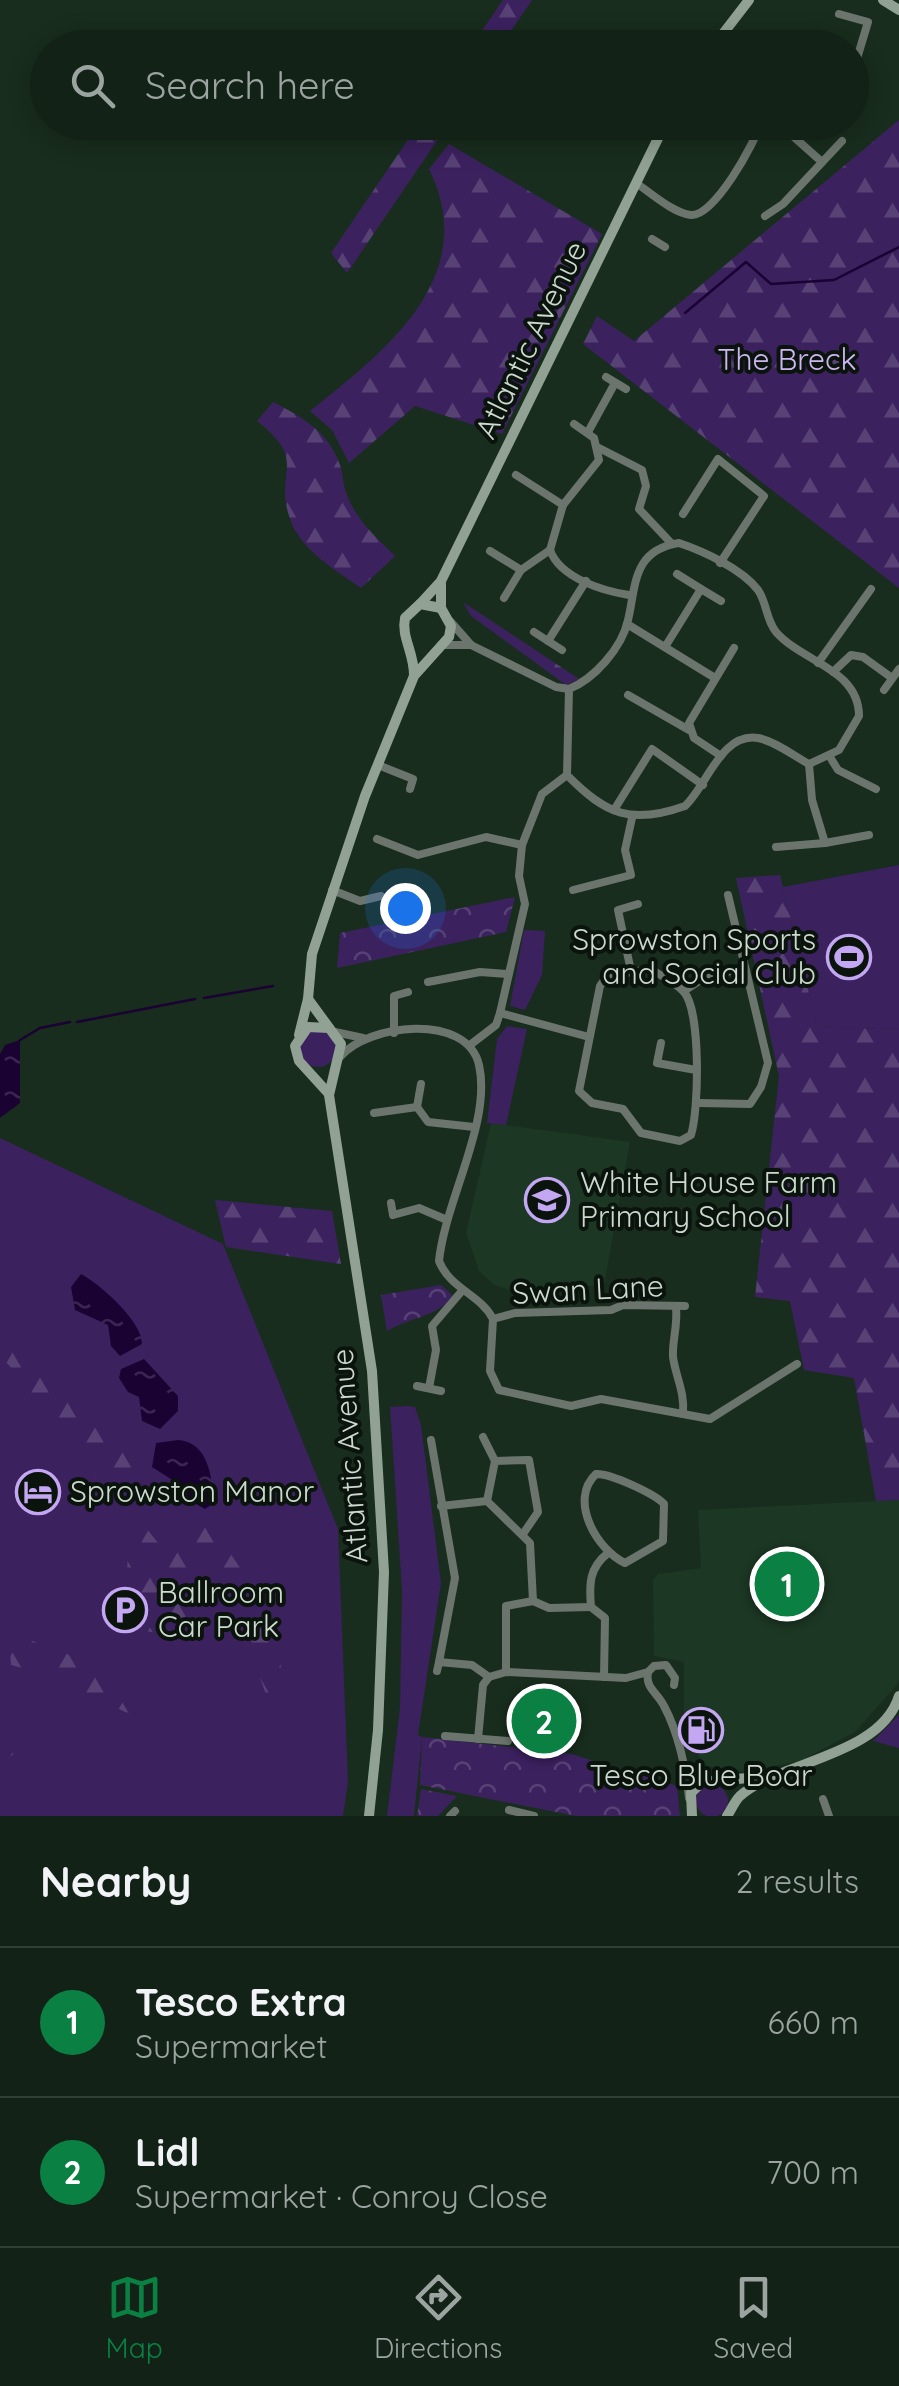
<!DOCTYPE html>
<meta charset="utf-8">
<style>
:root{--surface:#122216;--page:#1f2f23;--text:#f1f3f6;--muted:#9ca4a1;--line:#313f35;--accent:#0b8043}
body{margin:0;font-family:Quicksand,sans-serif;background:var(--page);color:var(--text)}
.you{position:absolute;left:405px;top:908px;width:35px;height:35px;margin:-25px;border:8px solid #fff;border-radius:50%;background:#1a73e8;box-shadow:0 0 0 15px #1a73e833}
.badge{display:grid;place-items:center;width:65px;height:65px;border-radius:50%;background:var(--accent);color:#fff;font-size:32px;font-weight:700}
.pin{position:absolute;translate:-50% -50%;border:5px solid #fff;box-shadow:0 2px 10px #0006}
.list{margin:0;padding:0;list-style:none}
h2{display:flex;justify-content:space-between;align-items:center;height:130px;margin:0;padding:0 40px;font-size:42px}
h2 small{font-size:32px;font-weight:400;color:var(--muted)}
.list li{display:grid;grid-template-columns:65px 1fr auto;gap:30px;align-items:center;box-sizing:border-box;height:150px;padding:0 40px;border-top:2px solid var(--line)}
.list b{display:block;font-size:38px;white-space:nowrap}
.list p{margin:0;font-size:32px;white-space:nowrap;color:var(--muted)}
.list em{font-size:32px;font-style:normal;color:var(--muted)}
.icon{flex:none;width:55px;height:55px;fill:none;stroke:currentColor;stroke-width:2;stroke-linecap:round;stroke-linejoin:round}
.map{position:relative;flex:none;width:899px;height:1816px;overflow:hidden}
.search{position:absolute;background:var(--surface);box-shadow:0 5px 25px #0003;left:30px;right:30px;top:30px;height:110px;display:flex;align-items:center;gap:25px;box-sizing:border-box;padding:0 35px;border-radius:55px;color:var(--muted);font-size:38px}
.sheet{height:430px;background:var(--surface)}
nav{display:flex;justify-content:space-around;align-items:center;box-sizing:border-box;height:140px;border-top:2px solid var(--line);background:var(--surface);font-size:28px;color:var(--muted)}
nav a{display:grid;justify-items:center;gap:5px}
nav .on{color:var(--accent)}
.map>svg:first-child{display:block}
.built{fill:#1c3724}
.green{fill:#3c215f}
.forest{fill:url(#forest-firs)}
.park{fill:url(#park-crowns)}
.water{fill:url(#water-ripples)}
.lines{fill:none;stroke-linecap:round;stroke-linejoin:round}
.stream{stroke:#1a0233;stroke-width:2.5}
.street{stroke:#6b756d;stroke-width:8}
.secondary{stroke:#91a294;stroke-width:10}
.labels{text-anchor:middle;stroke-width:8;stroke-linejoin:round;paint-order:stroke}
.street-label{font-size:30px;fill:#ccd9cf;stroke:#0a130c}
.park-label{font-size:30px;fill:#cdb7f3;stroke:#0a130c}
.poi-label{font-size:30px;fill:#ccd9cf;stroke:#0a130c;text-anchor:start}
</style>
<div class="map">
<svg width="899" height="1816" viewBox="0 0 899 1816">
<defs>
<pattern id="forest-firs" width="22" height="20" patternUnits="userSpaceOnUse" patternTransform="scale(2.5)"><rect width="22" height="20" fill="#3c215f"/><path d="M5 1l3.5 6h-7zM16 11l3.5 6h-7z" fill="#574175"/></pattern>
<pattern id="park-crowns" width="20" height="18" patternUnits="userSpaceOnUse" patternTransform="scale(2.5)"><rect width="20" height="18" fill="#3c215f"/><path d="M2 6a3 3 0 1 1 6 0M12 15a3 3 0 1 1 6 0" fill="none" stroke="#574175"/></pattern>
<pattern id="water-ripples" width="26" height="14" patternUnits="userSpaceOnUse" patternTransform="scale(2.5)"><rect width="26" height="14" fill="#1a0233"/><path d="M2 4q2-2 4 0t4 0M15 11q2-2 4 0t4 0" fill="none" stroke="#3a2650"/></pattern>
</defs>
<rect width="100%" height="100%" fill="#182d1d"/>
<!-- built -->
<g class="built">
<polygon points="491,1123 630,1142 604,1285 513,1291 494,1285 479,1271 466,1233"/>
<polygon points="899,1500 899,1681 895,1687 855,1732 800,1761 745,1772 707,1766 684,1738 684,1662 654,1656 653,1580 658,1574 701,1568 698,1510"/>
</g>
<!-- green -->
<g class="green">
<polygon points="899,865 899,1030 817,1026 783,887"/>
<polygon points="524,930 545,931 542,975 525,1010 510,1006"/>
<polygon points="507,1026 527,1029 506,1125 487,1123 497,1039"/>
<circle cx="318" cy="1049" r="18"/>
<polygon points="0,1138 223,1244 338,1529 348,1782 343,1816 0,1816"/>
<polygon points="407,1406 415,1407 421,1425 441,1583 418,1735 422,1737 414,1816 387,1816 400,1708 402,1589 390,1407"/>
<polygon points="899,1715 899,1748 873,1741"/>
<circle cx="712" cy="1801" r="16"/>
</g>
<!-- forest -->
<g class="forest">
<polygon points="503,0 532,0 500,47 471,47"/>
<polygon points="899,120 899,588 583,344 597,316 634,341"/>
<polygon points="420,122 449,123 347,273 331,253"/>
<path d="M 449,144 L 602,234 L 502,434 L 415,406 L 349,463 L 332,430 L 310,411 C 386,351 482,276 429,169 Z"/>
<path d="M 273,402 C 302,417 329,432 340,465 C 343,474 343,486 347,495 C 356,520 377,538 395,556 L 361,588 C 337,571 304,552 292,524 C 270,471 312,464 257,421 Z"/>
<polygon points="463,602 579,679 566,685 471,616"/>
<polygon points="780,875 817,1026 899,1030 899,1500 876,1501 854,1378 804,1370 790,1301 755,1297 779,1076 736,878"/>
<polygon points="215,1200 332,1211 341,1264 226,1247"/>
<polygon points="0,1324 15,1336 47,1381 149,1469 142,1483 98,1481 77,1461 81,1446 16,1402 27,1386 0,1355"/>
<path d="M 192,1510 L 210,1524 L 245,1575 C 227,1602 179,1644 144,1630 C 148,1609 146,1601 129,1589 C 126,1564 125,1544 147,1529 L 165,1552 L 181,1541 Z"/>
<polygon points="249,1624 262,1626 277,1653 288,1692 272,1711 259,1675 245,1669 235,1653 239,1636"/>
<polygon points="19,1636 83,1660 149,1709 143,1716 125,1712 58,1678 11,1665 10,1651"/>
<polygon points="0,1724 18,1733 17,1751 5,1761 0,1760"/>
</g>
<!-- park -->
<g class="park">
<polygon points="515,897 506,932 337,968 340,933"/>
<path d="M 441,1285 L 453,1296 C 436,1318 410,1317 387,1331 L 381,1295 Z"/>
<polygon points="422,1737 571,1754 677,1786 680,1816 576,1816 420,1785"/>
<polygon points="421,1789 457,1796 438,1816 417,1816"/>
</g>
<!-- water -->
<g class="water">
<polygon points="20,1040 20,1103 0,1118 0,1054 5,1045"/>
<path d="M 81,1274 C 100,1284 143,1322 142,1344 L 120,1356 L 111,1346 L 108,1325 L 75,1310 L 71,1287 Z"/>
<polygon points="144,1359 178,1396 178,1411 160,1429 142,1421 139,1397 128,1392 119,1378 121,1369"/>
<path d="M 178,1440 C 209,1442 212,1478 214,1503 L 205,1509 L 184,1497 L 174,1481 L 152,1467 L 156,1443 Z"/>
</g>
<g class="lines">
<!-- stream -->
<g class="stream">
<polyline points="685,313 746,262 771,284 834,280 899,247"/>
<polyline points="204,998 273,986"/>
<polyline points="77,1022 195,999"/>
<polyline points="20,1040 40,1028 70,1022"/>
</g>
<!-- street -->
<g class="street">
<polyline points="839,14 868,22 852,75"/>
<polyline points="785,48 812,38"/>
<polyline points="777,122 822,162"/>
<path d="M 636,183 C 651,193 673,213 691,215 C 714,217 755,143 761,122"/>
<polyline points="765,216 783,204 842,141"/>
<polyline points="652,239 665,247"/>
<polyline points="606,377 626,389"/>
<path d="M 574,424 L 594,438 L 599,460 L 563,505 L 550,550 C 560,578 603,591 629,595"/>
<polyline points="588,432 615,383"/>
<polyline points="599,448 642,470 646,486 639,509 672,544"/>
<polyline points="516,475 563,505"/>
<polyline points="683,514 718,459 764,496 720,563"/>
<polyline points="490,551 521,570 550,550"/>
<polyline points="701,589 721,601"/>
<polyline points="504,598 521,570"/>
<path d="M 450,621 L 471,645 L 556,687 L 569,689 C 594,679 622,648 628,620 C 636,587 632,550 679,543 C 703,551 742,569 758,590 C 767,603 766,620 776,632 C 802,662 859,669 859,716 L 839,750 L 809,764 C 794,756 775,741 758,738 C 721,732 707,786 685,806 C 632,825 606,815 567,775 L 569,689"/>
<polyline points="627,624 715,678"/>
<polyline points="534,632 562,650"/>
<polyline points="548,641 586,581"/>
<polyline points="443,645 471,645"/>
<polyline points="665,647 701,589 677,574"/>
<polyline points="818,663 871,589"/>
<polyline points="833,672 851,655 863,657 892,678"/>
<polyline points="884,690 899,669"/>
<polyline points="628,695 689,730"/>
<polyline points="721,756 694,738 689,723 734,648"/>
<polyline points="830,757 838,770 876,789"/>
<polyline points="378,765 413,779 410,789"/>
<polyline points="614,810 652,749 703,785"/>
<polyline points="377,839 418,855 486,837 522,845"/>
<polyline points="825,843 869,835"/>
<polyline points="776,847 825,843 812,800 809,764"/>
<polyline points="332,890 360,901 381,896"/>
<polyline points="573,890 631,875 625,850 632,818"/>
<path d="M 651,969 C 661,976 676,983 684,992 C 701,1011 699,1110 691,1135 L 680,1141 L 641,1133 L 623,1109 L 592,1103 L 579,1091 L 600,986 L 607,976 Z"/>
<polyline points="631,971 618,910 638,904"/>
<polyline points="428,982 480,972 507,974"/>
<polyline points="684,991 704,978 743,968"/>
<polyline points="500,1013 589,1037"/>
<polyline points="335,1032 363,1038"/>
<polyline points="394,1033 394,996 408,992"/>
<polyline points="661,1043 657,1063 696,1070"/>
<polyline points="470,1045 496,1025 500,1013 525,904 519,876 522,845 542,794 567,775"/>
<path d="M 340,1057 C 367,1024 467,1012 479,1065 C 492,1122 445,1201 439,1261 C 450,1289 480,1294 493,1319 L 490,1371 L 499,1390 L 571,1406 L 601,1399 L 710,1419 L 797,1364"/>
<polyline points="699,1103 750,1104 761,1087 768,1063 728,895"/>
<polyline points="417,1107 421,1084"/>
<polyline points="374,1113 417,1107 428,1122 474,1127"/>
<polyline points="391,1203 393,1215 419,1208 447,1220"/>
<path d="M 676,1308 C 678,1325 672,1341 673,1357 C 676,1378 685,1392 683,1414"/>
<polyline points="493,1319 515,1313 611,1310 623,1305 685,1306"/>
<polyline points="417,1386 441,1391"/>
<polyline points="429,1388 436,1350 432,1326 461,1292"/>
<polyline points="483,1437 495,1461"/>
<polyline points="431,1440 455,1578 439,1662"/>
<path d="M 596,1474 C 610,1473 655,1494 664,1504 L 663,1541 L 625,1563 C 597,1550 568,1500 596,1474 Z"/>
<polyline points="487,1501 495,1461 529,1460 538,1512 523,1534"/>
<polyline points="487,1501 530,1543 533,1601"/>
<polyline points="441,1506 487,1501"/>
<polyline points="533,1601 549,1608 591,1607"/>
<polyline points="437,1671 439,1662 472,1665 489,1677 506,1672 626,1678 648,1672"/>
<polyline points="506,1672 506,1606 533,1601"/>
<path d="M 604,1677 L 605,1618 L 591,1607 C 589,1584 589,1568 608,1553"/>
<path d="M 674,1685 L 675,1678 L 666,1665 L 654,1666 L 648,1672 C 645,1688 657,1692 664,1706 C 678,1732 686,1768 689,1798"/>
<polyline points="445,1736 508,1741"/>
<polyline points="478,1739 483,1685 489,1677"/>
<polyline points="823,1799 829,1816"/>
<polyline points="509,1810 534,1816"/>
<polyline points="450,1816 455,1811"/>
</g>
<!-- secondary -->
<g class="secondary">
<polyline points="883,0 899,10"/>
<polyline points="712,48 749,0"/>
<polyline points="420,604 441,581 666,122"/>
<path d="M 414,675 C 414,652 401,637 405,618 L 420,604 L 441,608"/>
<polyline points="308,999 341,1044 329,1095 372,1371 384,1572 378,1730 369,1816"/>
<polyline points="299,1035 308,999 312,954 365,796 414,676 449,637 451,626 441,608 441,584"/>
<polyline points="329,1094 299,1061 295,1046 308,1027 329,1028"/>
<polyline points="692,1816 691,1793 702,1782 771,1776"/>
<path d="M 727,1816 C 732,1809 734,1802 740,1796 C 779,1761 880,1757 899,1696"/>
</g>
</g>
<!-- icons -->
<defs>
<symbol id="stadium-ring" viewBox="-11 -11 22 22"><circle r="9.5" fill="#0a130c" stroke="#c3a7f2" stroke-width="1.5"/><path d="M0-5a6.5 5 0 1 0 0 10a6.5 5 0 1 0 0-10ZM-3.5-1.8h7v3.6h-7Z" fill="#c3a7f2"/></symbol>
<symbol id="school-ring" viewBox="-11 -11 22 22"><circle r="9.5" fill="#0a130c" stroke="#c3a7f2" stroke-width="1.5"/><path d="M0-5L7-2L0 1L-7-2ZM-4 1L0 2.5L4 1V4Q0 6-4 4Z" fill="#c3a7f2"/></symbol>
<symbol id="hotel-ring" viewBox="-11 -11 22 22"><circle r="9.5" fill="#0a130c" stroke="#c3a7f2" stroke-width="1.5"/><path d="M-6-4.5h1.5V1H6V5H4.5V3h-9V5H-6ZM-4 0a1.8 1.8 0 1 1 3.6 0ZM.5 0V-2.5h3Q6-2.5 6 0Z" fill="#c3a7f2"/></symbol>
<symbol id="parking-ring" viewBox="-11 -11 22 22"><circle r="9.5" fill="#0a130c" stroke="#c3a7f2" stroke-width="1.5"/><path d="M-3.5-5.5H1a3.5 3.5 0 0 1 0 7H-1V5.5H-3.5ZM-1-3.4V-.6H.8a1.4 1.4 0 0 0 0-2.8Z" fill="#c3a7f2"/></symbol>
<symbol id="fuel-ring" viewBox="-11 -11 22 22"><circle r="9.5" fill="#0a130c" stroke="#c3a7f2" stroke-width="1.5"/><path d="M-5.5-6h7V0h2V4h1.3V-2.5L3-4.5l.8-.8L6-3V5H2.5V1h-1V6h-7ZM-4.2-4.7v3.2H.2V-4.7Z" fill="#c3a7f2"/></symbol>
</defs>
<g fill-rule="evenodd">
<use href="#stadium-ring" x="824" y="932" width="50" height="50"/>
<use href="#school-ring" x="522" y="1175" width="50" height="50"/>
<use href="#hotel-ring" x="13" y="1467" width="50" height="50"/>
<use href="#parking-ring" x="100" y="1585" width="50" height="50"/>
<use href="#fuel-ring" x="676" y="1705" width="50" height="50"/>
</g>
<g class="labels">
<!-- street labels -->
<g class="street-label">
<text transform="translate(531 340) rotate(-64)" y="10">Atlantic Avenue</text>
<text transform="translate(588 1290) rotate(-3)" y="10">Swan Lane</text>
<text transform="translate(350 1456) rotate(-94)" y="10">Atlantic Avenue</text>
</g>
<!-- park labels -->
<g class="park-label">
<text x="787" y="370">The Breck</text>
</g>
<!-- poi labels -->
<g class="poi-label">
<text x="816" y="950" text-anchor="end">Sprowston Sports<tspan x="816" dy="34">and Social Club</tspan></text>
<text x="580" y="1193">White House Farm<tspan x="580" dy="34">Primary School</tspan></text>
<text x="70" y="1502">Sprowston Manor</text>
<text x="158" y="1603">Ballroom<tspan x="158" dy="34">Car Park</tspan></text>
<text x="701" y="1786" text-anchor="middle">Tesco Blue Boar</text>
</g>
</g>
</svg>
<div class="you"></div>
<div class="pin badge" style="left:787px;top:1584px">1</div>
<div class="pin badge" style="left:544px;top:1721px">2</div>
<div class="search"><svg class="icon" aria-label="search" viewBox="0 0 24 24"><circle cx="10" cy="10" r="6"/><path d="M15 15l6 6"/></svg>Search here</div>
</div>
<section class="sheet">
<h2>Nearby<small>2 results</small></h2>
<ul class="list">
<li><span class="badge">1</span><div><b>Tesco Extra</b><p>Supermarket</p></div><em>660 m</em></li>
<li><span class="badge">2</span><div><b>Lidl</b><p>Supermarket · Conroy Close</p></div><em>700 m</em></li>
</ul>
</section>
<nav>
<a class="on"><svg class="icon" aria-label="map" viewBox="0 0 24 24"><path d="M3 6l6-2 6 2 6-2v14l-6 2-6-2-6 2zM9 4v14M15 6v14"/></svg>Map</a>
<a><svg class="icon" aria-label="directions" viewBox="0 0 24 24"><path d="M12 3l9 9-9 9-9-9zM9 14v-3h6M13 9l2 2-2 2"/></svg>Directions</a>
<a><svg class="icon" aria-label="saved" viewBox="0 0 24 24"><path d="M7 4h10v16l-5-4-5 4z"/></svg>Saved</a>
</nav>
